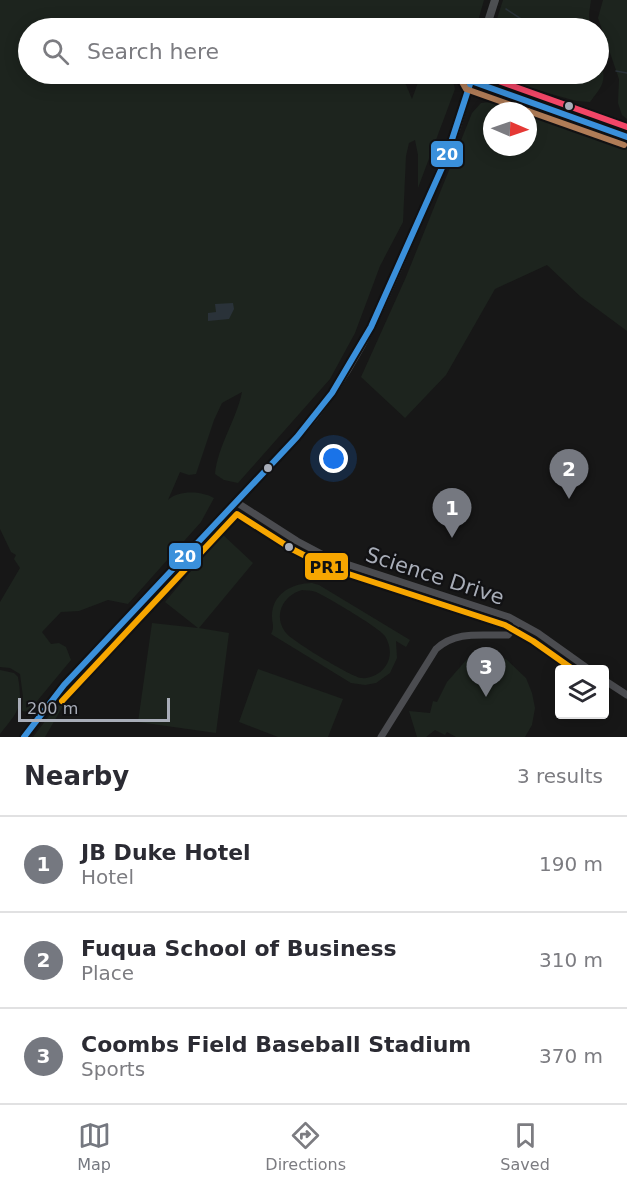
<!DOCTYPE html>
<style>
:root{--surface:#fff;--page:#f2f2f3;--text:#2b2b33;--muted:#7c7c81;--line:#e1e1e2;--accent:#757880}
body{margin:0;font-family:"DejaVu Sans",sans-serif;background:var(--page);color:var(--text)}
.controls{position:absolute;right:18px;bottom:18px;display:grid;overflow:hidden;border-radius:6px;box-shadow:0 3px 15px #0003}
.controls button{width:54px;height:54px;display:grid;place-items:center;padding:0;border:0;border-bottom:2px solid var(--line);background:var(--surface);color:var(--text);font:30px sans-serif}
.compass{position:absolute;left:483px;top:102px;width:54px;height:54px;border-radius:50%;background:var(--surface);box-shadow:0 3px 15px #0003;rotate:92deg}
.scale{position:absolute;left:18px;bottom:15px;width:152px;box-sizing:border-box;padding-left:6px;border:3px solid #a8adb8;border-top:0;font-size:16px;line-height:21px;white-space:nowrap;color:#a8adb8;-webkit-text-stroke:4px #111113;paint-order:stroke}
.you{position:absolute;left:334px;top:459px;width:21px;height:21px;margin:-15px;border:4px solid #fff;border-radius:50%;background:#1a73e8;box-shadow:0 0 0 9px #1a73e833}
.badge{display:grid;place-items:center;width:39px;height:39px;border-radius:50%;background:var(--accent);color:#fff;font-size:20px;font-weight:700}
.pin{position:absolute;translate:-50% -50px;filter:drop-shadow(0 2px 3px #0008)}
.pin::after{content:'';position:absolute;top:32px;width:21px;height:18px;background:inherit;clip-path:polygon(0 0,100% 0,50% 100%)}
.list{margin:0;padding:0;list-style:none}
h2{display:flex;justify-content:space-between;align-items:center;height:78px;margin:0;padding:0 24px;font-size:26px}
h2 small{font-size:20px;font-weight:400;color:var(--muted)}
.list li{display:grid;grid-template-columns:39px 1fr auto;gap:18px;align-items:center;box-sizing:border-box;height:96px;padding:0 24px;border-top:2px solid var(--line)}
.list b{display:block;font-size:22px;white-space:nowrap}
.list p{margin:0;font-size:20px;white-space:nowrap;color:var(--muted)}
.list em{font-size:20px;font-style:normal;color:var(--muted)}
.icon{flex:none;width:33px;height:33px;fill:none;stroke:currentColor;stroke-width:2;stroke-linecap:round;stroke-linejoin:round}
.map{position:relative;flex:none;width:627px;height:737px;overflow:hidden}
.search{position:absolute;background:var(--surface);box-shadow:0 3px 15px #0003;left:18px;right:18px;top:18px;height:66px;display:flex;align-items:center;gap:15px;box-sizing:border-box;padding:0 21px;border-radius:33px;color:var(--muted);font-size:22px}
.sheet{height:366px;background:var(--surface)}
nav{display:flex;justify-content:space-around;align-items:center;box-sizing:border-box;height:84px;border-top:2px solid var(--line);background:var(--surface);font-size:16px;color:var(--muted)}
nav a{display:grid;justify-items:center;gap:3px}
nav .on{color:var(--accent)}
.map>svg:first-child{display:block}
.green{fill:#1d241e;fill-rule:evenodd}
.water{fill:#2a3239}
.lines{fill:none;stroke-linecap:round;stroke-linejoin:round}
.stream{stroke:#2a3239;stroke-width:1.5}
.minor{stroke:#4b4c50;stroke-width:7}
.major{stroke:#4d4f52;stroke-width:8}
.bus-1-casing{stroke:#111113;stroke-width:10}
.bus-2-casing{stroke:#111113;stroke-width:10}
.bus-3-casing{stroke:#111113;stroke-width:10}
.bus-4-casing{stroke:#111113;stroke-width:10}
.bus-1{stroke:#3a90db;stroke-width:6}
.bus-2{stroke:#f7a600;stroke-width:6}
.bus-3{stroke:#b07c57;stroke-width:6}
.bus-4{stroke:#f34667;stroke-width:6}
.bus-dot{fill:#a8adb8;stroke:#111113;stroke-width:2}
.labels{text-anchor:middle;stroke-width:4.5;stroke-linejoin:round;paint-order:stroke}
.street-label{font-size:21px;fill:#a8adb8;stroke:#111113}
.line-badge{stroke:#111113;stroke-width:2}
.badge-label{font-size:16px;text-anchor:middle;font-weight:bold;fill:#fff}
.pale-badge-label{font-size:16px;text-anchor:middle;font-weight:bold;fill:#111}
</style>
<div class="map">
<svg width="627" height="737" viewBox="0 0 627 737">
<rect width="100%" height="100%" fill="#171717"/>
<!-- green -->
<g class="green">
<path d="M 0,0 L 484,0 L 476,28 L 28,28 L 28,74 L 398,74 L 404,80 L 412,99 L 421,74 L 453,81 L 455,89 L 418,188 L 418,155 L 415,140 L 409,143 L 406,156 L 403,222 L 380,266 L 355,333 L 330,379 L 238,483 L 224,480 L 215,474 C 218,445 236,421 242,392 L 222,403 L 214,420 L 196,474 L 189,475 L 180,472 L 168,500 C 179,490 201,491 214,498 L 201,522 L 128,604 L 108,600 L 79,611 L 61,612 L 42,632 L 51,644 L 59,643 L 66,647 L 71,660 L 28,712 L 22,711 L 23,697 L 20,674 L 10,668 L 0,667 L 0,602 L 20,568 L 14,559 L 16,555 L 11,552 L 0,529 Z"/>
<polygon points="503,0 591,0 589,14 590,28 494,28"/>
<polygon points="603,0 627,0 627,119 622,115 618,103 619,79 598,18"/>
<path d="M 599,58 C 608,80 603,85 590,102 L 576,101 L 489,76 L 489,74 L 598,74 Z"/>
<path d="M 500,101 L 627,147 L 627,331 L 581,297 L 547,265 L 495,289 L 446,375 L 405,418 L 361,377 L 406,277 L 472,113 L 481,103 ZM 492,111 L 528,111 L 528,147 L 492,147 Z"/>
<polygon points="222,534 253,563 199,628 229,633 216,733 138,722 152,623 198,628 165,602"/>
<path d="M 312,583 L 319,585 L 410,640 L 406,647 L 396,641 L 397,658 L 390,673 L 376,683 L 365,685 L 351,683 L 271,634 C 275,627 272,624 272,616 C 272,594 292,583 312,583 ZM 302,590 C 307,591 311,590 316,592 C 327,597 380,628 385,636 C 391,646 392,658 385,667 C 380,674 370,679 361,678 C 352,677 292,641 286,633 C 273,616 282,596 302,590 Z"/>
<polygon points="475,650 506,659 526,678 532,693 535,708 532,725 525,737 456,737 447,732 445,735 435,730 426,737 417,737 409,711 430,713 433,701 437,702 447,682"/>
<polygon points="258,669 343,699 328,737 278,737 239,722"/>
<path d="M 0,670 L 14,673 L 18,677 C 23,708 19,710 0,734 Z"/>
<polygon points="59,703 64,704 63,706 45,737 33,737"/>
</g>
<!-- water -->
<polygon class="water" points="233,303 234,309 229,319 208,321 208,313 216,312 215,304"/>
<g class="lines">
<!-- stream -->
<g class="stream">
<polyline points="506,9 535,28"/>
<polyline points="616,71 627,73"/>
</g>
<!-- minor -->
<g class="minor">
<polyline points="236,502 297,541 331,559 509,617 538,633 590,670"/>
<polyline points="604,680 627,695"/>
<path d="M 381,737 L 436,649 C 457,630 482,636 508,635 L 518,623"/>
</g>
<!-- major -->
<g class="major">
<polyline points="486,28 495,0"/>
<polyline points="471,81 627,137"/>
<path d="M 24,737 L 64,685 L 297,437 C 354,374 379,313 412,236 C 427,201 443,166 456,130 C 462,112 467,92 473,74"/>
</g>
<defs>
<polyline id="bus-1" points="24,737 64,685 297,437 332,393 371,327 445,161 471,81 627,137"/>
<polyline id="bus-2" points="62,701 237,514 292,549 327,567 505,625 533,641 574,670"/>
<g id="bus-3">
<polyline points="464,74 462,82 466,89 528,111"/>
<polyline points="528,111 624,145"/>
</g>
<polyline id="bus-4" points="482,75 627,127"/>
</defs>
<!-- bus-1 casing -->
<use href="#bus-1" class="bus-1-casing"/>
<!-- bus-2 casing -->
<use href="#bus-2" class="bus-2-casing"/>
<!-- bus-3 casing -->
<use href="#bus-3" class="bus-3-casing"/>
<!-- bus-4 casing -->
<use href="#bus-4" class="bus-4-casing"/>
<!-- bus-1 -->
<use href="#bus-1" class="bus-1"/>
<!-- bus-2 -->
<use href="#bus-2" class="bus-2"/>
<!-- bus-3 -->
<use href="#bus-3" class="bus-3"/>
<!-- bus-4 -->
<use href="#bus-4" class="bus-4"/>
</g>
<!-- markers -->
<g class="bus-dot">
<circle cx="569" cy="106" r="5"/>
<circle cx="268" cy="468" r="5"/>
<circle cx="289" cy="547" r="5"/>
</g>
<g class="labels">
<!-- street labels -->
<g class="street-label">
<text transform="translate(435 576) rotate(18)" y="7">Science Drive</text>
</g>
</g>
<g class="line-badge">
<rect x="430" y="140" width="34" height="28" rx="6" fill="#3a90db"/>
<rect x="168" y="542" width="34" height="28" rx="6" fill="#3a90db"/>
<rect x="304" y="552" width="45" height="29" rx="6" fill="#f7a600"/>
</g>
<g class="badge-label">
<text x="447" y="160">20</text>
<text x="185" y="562">20</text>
</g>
<g class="pale-badge-label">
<text x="327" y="573">PR1</text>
</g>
</svg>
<div class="controls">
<button><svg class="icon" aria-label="layers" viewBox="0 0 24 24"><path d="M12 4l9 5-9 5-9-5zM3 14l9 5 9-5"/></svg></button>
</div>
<svg class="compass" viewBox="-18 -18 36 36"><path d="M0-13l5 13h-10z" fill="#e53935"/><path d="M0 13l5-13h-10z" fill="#7c7c81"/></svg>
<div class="scale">200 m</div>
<div class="you"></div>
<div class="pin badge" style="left:452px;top:538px">1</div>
<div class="pin badge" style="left:569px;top:499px">2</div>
<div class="pin badge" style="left:486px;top:697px">3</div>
<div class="search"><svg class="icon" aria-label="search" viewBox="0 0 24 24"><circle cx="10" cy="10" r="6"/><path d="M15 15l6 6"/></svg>Search here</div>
</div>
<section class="sheet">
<h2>Nearby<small>3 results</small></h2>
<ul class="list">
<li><span class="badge">1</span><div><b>JB Duke Hotel</b><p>Hotel</p></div><em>190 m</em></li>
<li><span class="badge">2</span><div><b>Fuqua School of Business</b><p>Place</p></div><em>310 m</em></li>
<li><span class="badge">3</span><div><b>Coombs Field Baseball Stadium</b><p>Sports</p></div><em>370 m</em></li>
</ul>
</section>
<nav>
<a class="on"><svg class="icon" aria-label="map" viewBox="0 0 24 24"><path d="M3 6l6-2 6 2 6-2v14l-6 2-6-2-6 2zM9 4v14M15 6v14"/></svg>Map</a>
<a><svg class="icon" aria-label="directions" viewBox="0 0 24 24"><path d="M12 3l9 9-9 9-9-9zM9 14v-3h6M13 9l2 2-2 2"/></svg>Directions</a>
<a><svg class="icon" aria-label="saved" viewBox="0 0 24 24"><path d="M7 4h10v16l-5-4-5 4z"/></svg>Saved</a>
</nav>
